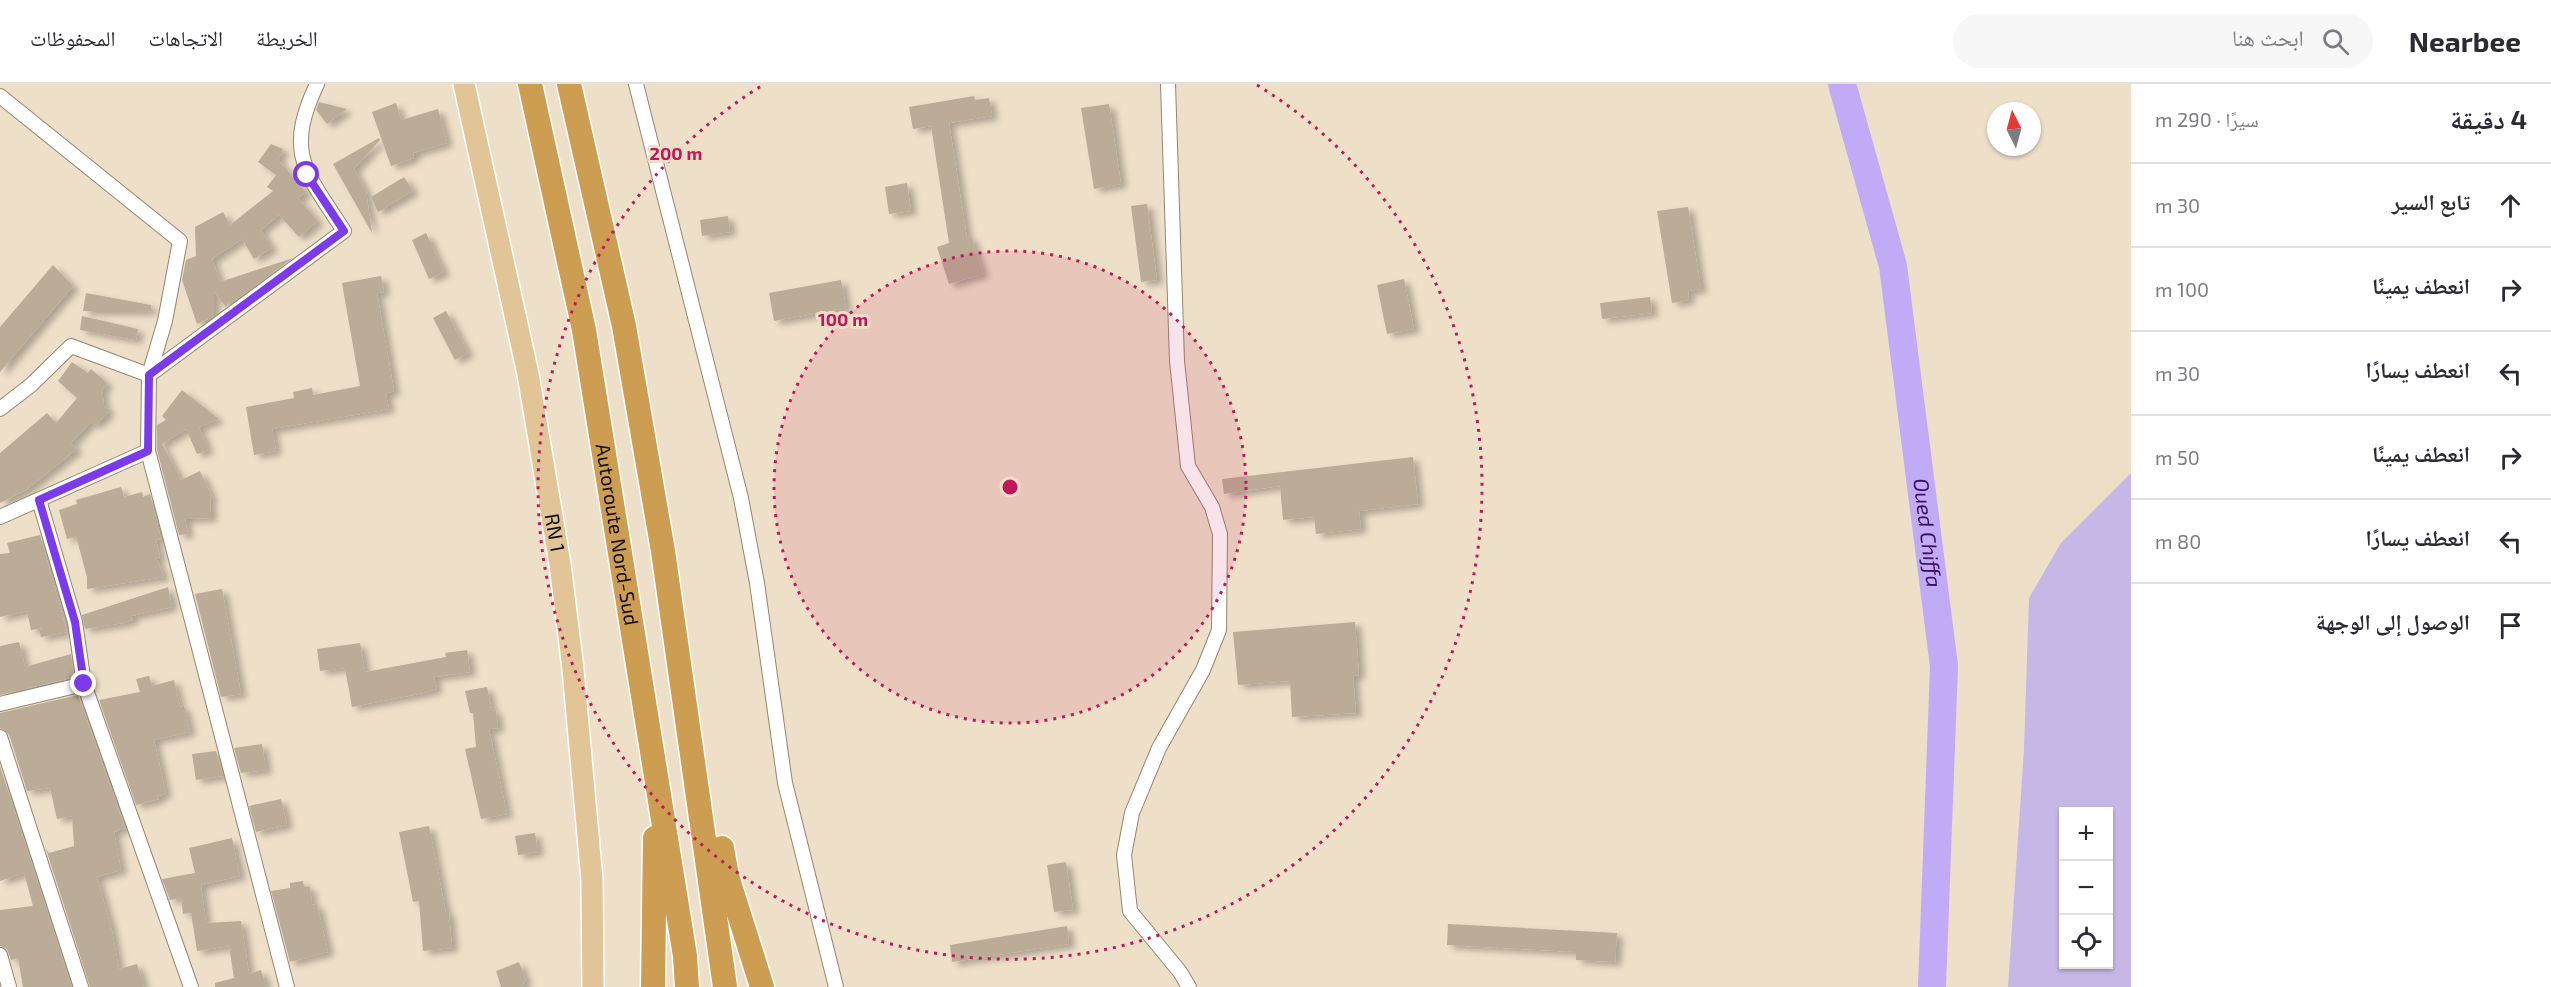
<!DOCTYPE html>
<html lang="ar">
<meta charset="utf-8">
<style>
:root{--surface:#fff;--page:#f7f7f7;--text:#2b2b33;--muted:#7c7c81;--line:#e1e1e2}
body{margin:0;font-family:"Exo 2","Noto Naskh Arabic",sans-serif;background:var(--page);color:var(--text);direction:rtl}
.controls{position:absolute;right:18px;bottom:18px;display:grid;overflow:hidden;border-radius:0px;box-shadow:0 2px 4px #0004}
.controls button{width:54px;height:54px;display:grid;place-items:center;padding:0;border:0;border-bottom:2px solid var(--line);background:var(--surface);color:var(--text);font:30px sans-serif}
.compass{position:absolute;left:1987px;top:18px;width:54px;height:54px;border-radius:50%;background:var(--surface);box-shadow:0 2px 4px #0004;rotate:354deg}
.stop{position:absolute;width:18px;height:18px;margin:-14px;border:4px solid #7c3aed;border-radius:50%;background:#fff}
.stop.end{background:#7c3aed;border-color:#fff;box-shadow:0 2px 6px #0008}
.list{margin:0;padding:0;list-style:none}
h2{display:flex;justify-content:space-between;align-items:center;height:78px;margin:0;padding:0 24px;font-size:26px}
h2 small{font-size:20px;font-weight:400;color:var(--muted)}
.list li{display:grid;grid-template-columns:39px 1fr auto;gap:18px;align-items:center;box-sizing:border-box;height:84px;padding:0 24px;border-top:2px solid var(--line)}
.list b{display:block;font-size:22px;white-space:nowrap}
.list em{font-size:20px;font-style:normal;color:var(--muted)}
.icon{flex:none;width:33px;height:33px;fill:none;stroke:currentColor;stroke-width:2;stroke-linecap:round;stroke-linejoin:round}
.map{position:relative;flex:none;width:2131px;height:903px;overflow:hidden;direction:ltr}
header{display:flex;align-items:center;gap:36px;box-sizing:border-box;height:84px;padding:0 30px;background:var(--surface);border-bottom:2px solid var(--line)}
header strong{font-size:28px}
nav{display:flex;gap:33px;margin-inline-start:auto;font-size:21px}
.search{width:420px;height:54px;background:var(--page);display:flex;align-items:center;gap:15px;box-sizing:border-box;padding:0 21px;border-radius:33px;color:var(--muted);font-size:22px}
main{display:flex}
aside{flex:1;background:var(--surface)}
.map>svg:first-child{display:block}
.green{fill:#c6b7e7;fill-rule:evenodd}
.lines{fill:none;stroke-linecap:round;stroke-linejoin:round}
.river{stroke:#c3aaf7;stroke-width:28}
.building{fill:#baac96;filter:url(#shadow)}
.street-casing{stroke:#948671;stroke-width:16}
.primary-casing{stroke:#fff;stroke-width:24}
.highway-casing{stroke:#fff;stroke-width:27}
.street{stroke:#fff;stroke-width:14}
.primary{stroke:#e1c597;stroke-width:21}
.highway{stroke:#cd9e51;stroke-width:24}
.route{stroke:#7c3aed;stroke-width:8}
.ring{fill:none;stroke:#c2185b;stroke-width:3;stroke-dasharray:3 6}
.labels{text-anchor:middle;stroke-width:6;stroke-linejoin:round;paint-order:stroke}
.street-label{font-size:20px;fill:#100b05;stroke:#eedfc8}
.water-label{font-size:21px;font-style:italic;fill:#391068;stroke:#eedfc8}
.centre{fill:#c2185b;stroke:#eedfc8;stroke-width:3}
.ring-label{font-size:18px;text-anchor:middle;font-weight:bold;fill:#c2185b;stroke:#eedfc8;stroke-width:6;stroke-linejoin:round;paint-order:stroke}
</style>
<header>
<strong>Nearbee</strong>
<div class="search"><svg class="icon" aria-label="search" viewBox="0 0 24 24"><circle cx="10" cy="10" r="6"/><path d="M15 15l6 6"/></svg>ابحث هنا</div>
<nav><a>الخريطة</a><a>الاتجاهات</a><a>المحفوظات</a></nav>
</header>
<main>
<aside>
<h2>4 دقيقة<small>سيرًا · 290 m</small></h2>
<ul class="list">
<li><svg class="icon" aria-label="ahead" viewBox="0 0 24 24"><path d="M12 20V5M6 11l6-6 6 6"/></svg><div><b>تابع السير</b></div><em>30 m</em></li>
<li><svg class="icon" aria-label="right" viewBox="0 0 24 24"><path d="M7 20v-9h11M14 6l5 5-5 5"/></svg><div><b>انعطف يمينًا</b></div><em>100 m</em></li>
<li><svg class="icon" aria-label="left" viewBox="0 0 24 24"><path d="M17 20v-9H6M10 6l-5 5 5 5"/></svg><div><b>انعطف يسارًا</b></div><em>30 m</em></li>
<li><svg class="icon" aria-label="right" viewBox="0 0 24 24"><path d="M7 20v-9h11M14 6l5 5-5 5"/></svg><div><b>انعطف يمينًا</b></div><em>50 m</em></li>
<li><svg class="icon" aria-label="left" viewBox="0 0 24 24"><path d="M17 20v-9H6M10 6l-5 5 5 5"/></svg><div><b>انعطف يسارًا</b></div><em>80 m</em></li>
<li><svg class="icon" aria-label="arrive" viewBox="0 0 24 24"><path d="M6 21V4h12l-3 4 3 4H6"/></svg><div><b>الوصول إلى الوجهة</b></div></li>
</ul>
</aside>
<div class="map">
<svg width="2131" height="903" viewBox="0 0 2131 903">
<defs>
<filter id="shadow"><feDropShadow dx="6" dy="4" stdDeviation="3" flood-color="#0004"/></filter>
</defs>
<rect width="100%" height="100%" fill="#eedfc8"/>
<!-- green -->
<path class="green" d="M 2131,389 L 2131,903 L 2008,903 L 2024,665 L 2029,514 L 2061,459 ZM 2064,728 L 2108,728 L 2108,880 L 2064,880 Z"/>
<g class="lines">
<!-- river -->
<path class="river" id="s1" d="M 1842,0 L 1893,182 L 1944,582 L 1932,903"/>
</g>
<!-- building -->
<g class="building">
<polygon points="974,12 975,16 989,14 992,32 949,39 967,154 971,152 983,190 949,200 937,163 949,159 931,42 913,45 909,23"/>
<polygon points="319,18 347,25 327,40 316,26"/>
<polygon points="396,19 401,36 438,25 447,59 413,69 414,74 391,82 372,28"/>
<polygon points="1109,20 1121,100 1094,105 1081,24"/>
<polygon points="379,54 380,56 354,85 366,107 372,149 333,80"/>
<polygon points="271,60 283,65 278,76 306,108 298,114 318,137 299,153 279,131 261,146 272,164 254,175 242,155 212,175 220,198 293,174 237,215 228,218 226,223 214,208 214,232 197,240 182,196 186,176 196,172 195,143 223,128 230,141 273,107 267,103 276,91 258,78"/>
<polygon points="404,93 413,107 378,128 371,113"/>
<polygon points="907,99 911,127 889,130 885,103"/>
<polygon points="1147,120 1157,196 1141,198 1131,122"/>
<polygon points="1688,123 1701,205 1688,207 1689,216 1672,219 1657,127"/>
<polygon points="728,132 730,148 702,152 700,136"/>
<polygon points="426,149 444,188 429,195 412,156"/>
<polygon points="53,181 73,202 0,288 0,243"/>
<polygon points="381,192 384,208 377,209 394,307 386,310 389,325 272,345 276,367 254,371 246,323 294,314 293,308 312,304 313,311 360,302 342,199"/>
<polygon points="1404,195 1414,245 1387,250 1377,201"/>
<polygon points="841,196 846,224 774,237 769,209"/>
<polygon points="86,209 151,221 151,227 83,227"/>
<polygon points="1650,213 1652,229 1602,235 1600,219"/>
<polygon points="446,227 468,269 455,276 433,234"/>
<polygon points="82,232 138,245 136,256 80,246"/>
<polygon points="72,278 88,289 91,285 107,299 102,306 104,322 110,326 96,341 91,338 71,359 77,365 26,406 0,419 0,369 47,329 56,339 77,314 58,297"/>
<polygon points="182,306 219,335 199,343 208,366 197,370 186,345 162,360 181,396 200,387 212,413 210,414 211,434 185,435 188,450 179,451 157,366 157,341 166,336 162,332"/>
<polygon points="1413,373 1418,420 1359,427 1361,445 1316,450 1314,433 1283,436 1280,402 1224,410 1222,395"/>
<polygon points="121,403 124,413 142,408 143,413 150,410 161,455 156,456 160,473 156,474 164,493 87,505 87,493 76,452 67,455 59,426 77,420 76,416"/>
<polygon points="40,451 67,548 41,553 39,546 43,544 31,546 27,527 0,533 0,470 10,469 7,459"/>
<polygon points="168,503 172,523 131,532 133,536 123,539 85,545 82,531"/>
<polygon points="222,505 241,610 221,613 195,510"/>
<polygon points="1355,538 1359,591 1353,592 1356,629 1292,633 1290,597 1238,601 1233,548"/>
<polygon points="19,558 25,583 71,570 74,593 0,611 0,562"/>
<polygon points="360,559 365,588 446,573 445,569 467,566 470,588 434,593 437,605 423,609 352,623 345,584 320,587 317,565"/>
<polygon points="149,592 152,602 174,596 180,623 184,622 190,648 154,656 166,710 158,712 159,715 136,721 99,616 140,608 136,595"/>
<polygon points="487,603 492,627 496,626 498,644 489,645 507,730 481,735 465,665 476,663 473,629 470,629 465,607"/>
<polygon points="78,611 125,744 114,748 121,786 97,793 112,847 119,885 137,880 144,903 90,903 46,765 49,769 74,762 72,732 57,735 50,704 27,707 9,650 0,644 0,629"/>
<polygon points="262,660 266,686 241,689 234,664"/>
<polygon points="216,667 223,692 196,696 192,670"/>
<polygon points="0,682 72,903 23,903 18,874 11,876 7,865 0,862 0,826 33,822 24,789 0,797"/>
<polygon points="281,715 287,741 256,748 249,722"/>
<polygon points="429,742 446,829 449,829 452,864 423,867 419,817 413,818 399,748"/>
<polygon points="535,749 538,768 518,771 515,752"/>
<polygon points="232,754 240,792 201,801 206,839 241,837 249,890 261,886 266,903 215,903 215,899 234,894 229,862 197,867 191,829 183,830 181,814 170,816 162,795 195,789 189,764"/>
<polygon points="1066,778 1073,826 1054,828 1047,781"/>
<polygon points="303,797 304,803 310,803 312,821 317,820 328,868 290,878 271,807 290,804 290,799"/>
<polygon points="1448,840 1617,849 1615,878 1576,876 1576,868 1447,861"/>
<polygon points="1067,842 1069,860 952,878 950,861"/>
<polygon points="519,878 526,897 523,899 524,903 501,903 496,887"/>
</g>
<g class="lines">
<defs>
<g id="street">
<polyline points="636,0 741,414 757,499 785,699 836,903"/>
<polyline points="1168,0 1177,277 1188,382 1212,423 1220,450 1219,546 1203,586 1159,664 1132,729 1124,771 1130,827 1180,888 1189,903"/>
<polyline points="0,12 180,157 165,237 149,291 148,367 0,433"/>
<path d="M 149,291 L 344,147 C 306,88 284,70 317,0"/>
<polyline points="0,325 31,301 71,262 149,291"/>
<polyline points="148,367 287,903"/>
<polyline points="39,416 75,538 84,600"/>
<polyline points="0,620 84,600 191,903"/>
<polyline points="0,653 81,903"/>
<polyline points="0,871 9,903"/>
</g>
<g id="primary">
<path id="s2" d="M 464,0 L 528,290 L 560,480 L 573,585 L 592,796 L 593,903"/>
</g>
<g id="highway">
<path id="s3" d="M 530,0 L 584,246 L 685,872 L 687,903"/>
<polyline points="569,0 624,242 663,467 725,903"/>
<polyline points="722,764 727,792 762,903"/>
<polyline points="653,903 655,754"/>
</g>
</defs>
<!-- street casing -->
<use href="#street" class="street-casing"/>
<!-- primary casing -->
<use href="#primary" class="primary-casing"/>
<!-- highway casing -->
<use href="#highway" class="highway-casing"/>
<!-- street -->
<use href="#street" class="street"/>
<!-- primary -->
<use href="#primary" class="primary"/>
<!-- highway -->
<use href="#highway" class="highway"/>
</g>
<g class="lines">
<!-- route -->
<polyline class="route" points="84,600 75,538 39,416 148,367 149,291 344,147 307,91"/>
</g>
<!-- distance rings -->
<circle cx="1010" cy="403" r="236" fill="#c2185b" fill-opacity=".12"/>
<g class="ring">
<circle cx="1010" cy="403" r="236"/>
<path d="M1257 1A472 472 0 1 1 763 1"/>
</g>
<g class="labels">
<!-- street labels -->
<g class="street-label">
<text dy="7" stroke="none"><textPath href="#s2" startOffset="458">RN 1</textPath></text>
<text dy="7" stroke="none"><textPath href="#s3" startOffset="459">Autoroute Nord-Sud</textPath></text>
</g>
<!-- water labels -->
<g class="water-label">
<text dy="7" stroke="none"><textPath href="#s1" startOffset="458">Oued Chiffa</textPath></text>
</g>
</g>
<circle cx="1010" cy="403" r="9" class="centre"/>
<g class="ring-label">
<text x="676" y="76">200 m</text>
<text x="843" y="242">100 m</text>
</g>
</svg>
<div class="controls">
<button>+</button>
<button>−</button>
<button><svg class="icon" aria-label="locate" viewBox="0 0 24 24"><circle cx="12" cy="12" r="6"/><path d="M12 2v4M12 18v4M2 12h4M18 12h4"/></svg></button>
</div>
<svg class="compass" viewBox="-18 -18 36 36"><path d="M0-13l5 13h-10z" fill="#e53935"/><path d="M0 13l5-13h-10z" fill="#7c7c81"/></svg>
<div class="stop" style="left:307px;top:91px"></div>
<div class="stop end" style="left:84px;top:600px"></div>
</div>
</main>
